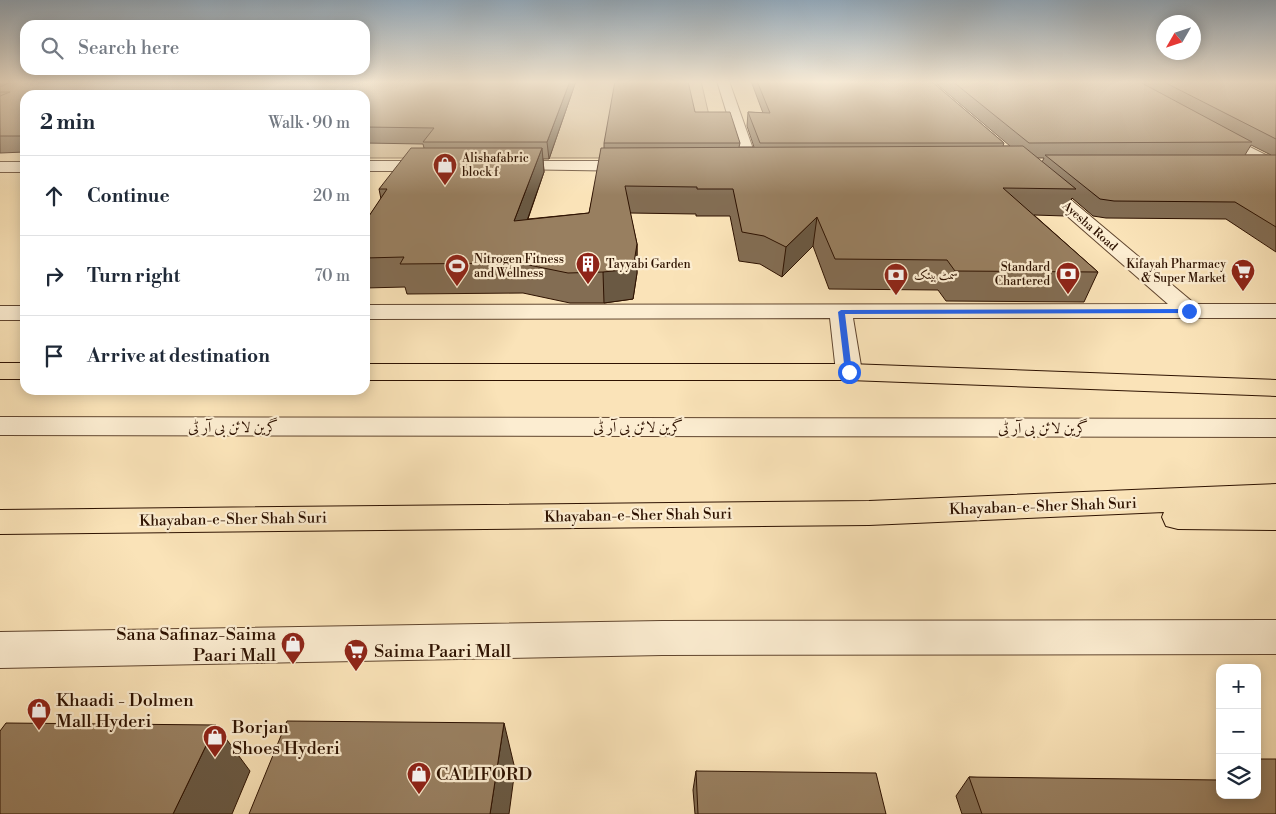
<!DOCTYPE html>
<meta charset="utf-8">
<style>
:root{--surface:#fff;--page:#f6f6f7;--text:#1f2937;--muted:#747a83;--line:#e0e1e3}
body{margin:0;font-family:"Libre Bodoni",Amiri,serif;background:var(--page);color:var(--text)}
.controls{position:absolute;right:15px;bottom:15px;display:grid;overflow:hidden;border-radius:10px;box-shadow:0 2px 12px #0003}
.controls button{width:45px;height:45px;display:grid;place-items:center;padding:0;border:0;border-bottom:1px solid var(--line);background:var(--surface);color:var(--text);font:25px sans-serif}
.compass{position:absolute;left:1156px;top:15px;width:45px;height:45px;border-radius:50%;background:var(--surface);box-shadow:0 2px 12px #0003;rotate:231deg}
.stop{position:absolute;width:15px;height:15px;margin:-11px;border:4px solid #2563eb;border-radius:50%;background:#fff}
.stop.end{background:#2563eb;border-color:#fff;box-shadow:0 1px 5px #0008}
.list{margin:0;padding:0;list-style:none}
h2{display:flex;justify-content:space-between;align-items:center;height:65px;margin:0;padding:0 20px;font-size:21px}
h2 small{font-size:16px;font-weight:400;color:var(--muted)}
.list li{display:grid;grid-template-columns:32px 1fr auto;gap:15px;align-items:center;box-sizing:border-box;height:80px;padding:0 20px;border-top:1px solid var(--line)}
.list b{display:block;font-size:19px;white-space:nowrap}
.list em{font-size:16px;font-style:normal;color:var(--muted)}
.icon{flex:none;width:28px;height:28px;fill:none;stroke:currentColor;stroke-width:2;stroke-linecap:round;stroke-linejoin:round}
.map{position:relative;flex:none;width:1276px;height:814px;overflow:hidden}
.search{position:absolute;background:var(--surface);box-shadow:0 2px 12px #0003;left:20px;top:20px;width:350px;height:55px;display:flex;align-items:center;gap:12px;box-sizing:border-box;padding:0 18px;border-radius:15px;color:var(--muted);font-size:19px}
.panel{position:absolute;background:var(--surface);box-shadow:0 2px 12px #0003;left:20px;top:90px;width:350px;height:305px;border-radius:15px}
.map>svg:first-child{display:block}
.green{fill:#d7bf99;stroke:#82684d}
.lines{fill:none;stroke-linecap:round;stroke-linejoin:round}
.minor-casing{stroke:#61462f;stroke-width:2}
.major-casing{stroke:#2e1201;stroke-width:2}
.minor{fill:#fcedd1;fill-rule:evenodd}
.major{fill:#fae3b8;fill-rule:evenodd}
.wall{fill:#836d53;stroke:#2e1201;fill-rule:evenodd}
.shaded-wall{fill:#6a5943;stroke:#2e1201}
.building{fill:#987f60;stroke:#2e1201}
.route{fill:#2563eb}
.labels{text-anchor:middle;stroke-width:4.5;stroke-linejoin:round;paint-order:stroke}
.far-poi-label{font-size:12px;fill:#2e1201;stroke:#fcedd1;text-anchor:start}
.far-street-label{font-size:12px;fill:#2e1201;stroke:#fcedd1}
.street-label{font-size:15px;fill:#2e1201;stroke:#fcedd1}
.near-poi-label{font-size:18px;fill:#2e1201;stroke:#fcedd1;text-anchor:start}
</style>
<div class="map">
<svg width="1276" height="814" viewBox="0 0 1276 814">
<rect width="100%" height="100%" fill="#fae3b8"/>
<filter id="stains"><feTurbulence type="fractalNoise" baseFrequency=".004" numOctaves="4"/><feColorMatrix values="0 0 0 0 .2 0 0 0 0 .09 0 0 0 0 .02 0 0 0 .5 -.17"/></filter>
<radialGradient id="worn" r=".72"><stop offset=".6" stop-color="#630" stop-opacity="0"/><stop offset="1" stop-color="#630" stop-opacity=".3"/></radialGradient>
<!-- green -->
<polygon class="green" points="324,81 701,81 718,154 709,158 365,158 365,95 305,95"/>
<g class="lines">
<defs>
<g id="minor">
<polygon points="717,81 729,81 759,166 757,169 745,169 743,166"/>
<polygon points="1216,130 1276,160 1276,168 1266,167 1211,137 1209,134 1211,131"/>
<polygon points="365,161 433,161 439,163 441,166 439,169 433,171 365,171"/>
<polygon points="506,161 636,161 642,163 644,166 642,169 636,171 500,169 498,166 500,163"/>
<rect x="0" y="162" width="25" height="10"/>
<polygon points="1040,178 1046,179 1195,304 1276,304 1276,318 853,318 862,372 858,377 849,380 840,377 836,372 830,318 365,319 365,305 1168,304 1034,187 1032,183 1034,179"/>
<rect x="0" y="306" width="25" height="14"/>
<polygon points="0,417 1276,419 1276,437 0,435"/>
<polygon points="1276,620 1276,654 662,655 0,668 0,632 662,621"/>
</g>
<g id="major">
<rect x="0" y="363" width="25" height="16"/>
<polygon points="365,364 849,364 1276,380 1276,396 849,380 365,380"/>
<polygon points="1276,484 1276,530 1178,529 1166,526 1162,517 1164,512 869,525 0,534 0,510 869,501"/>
</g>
</defs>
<!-- minor casing -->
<use href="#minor" class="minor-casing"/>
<!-- major casing -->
<use href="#major" class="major-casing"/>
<!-- minor -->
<use href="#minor" class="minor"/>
<!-- major -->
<use href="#major" class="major"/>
</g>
<!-- wall -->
<g class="wall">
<path d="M 0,81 L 576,81 L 549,159 L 543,159 L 544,172 L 528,219 L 589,213 L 604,148 L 604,143 L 695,112 L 740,143 L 739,147 L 754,147 L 747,126 L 748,112 L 763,113 L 751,81 L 931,81 L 1004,143 L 1003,146 L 1010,146 L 933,81 L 1276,81 L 1276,252 L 1226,219 L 1106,218 L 1093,216 L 1072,198 L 1065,216 L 1034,215 L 1098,272 L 1084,302 L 946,301 L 938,290 L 829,289 L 813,246 L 782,277 L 760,264 L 739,261 L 730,216 L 696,216 L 696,214 L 630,213 L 637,244 L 637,273 L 633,299 L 604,303 L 570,303 L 523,293 L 407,294 L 405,287 L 365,288 L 365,222 L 381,199 L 379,189 L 424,148 L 423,144 L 365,143 L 365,95 L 25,95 L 25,152 L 0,153 ZM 1251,145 L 1271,155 L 1245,155 ZM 1037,158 L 1044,158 L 1042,162 Z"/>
<polygon points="25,262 25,271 21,264"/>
<polygon points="1257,759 1276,814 962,814 956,796 969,777 1257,795"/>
<polygon points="696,771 886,814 695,814 693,790"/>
</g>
<!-- shaded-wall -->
<g class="shaded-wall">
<polygon points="0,81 25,81 0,92"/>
<polygon points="279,81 298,81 283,94"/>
<polygon points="570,81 576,81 549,159 547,142"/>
<polygon points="542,148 544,172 517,249 514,221"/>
<polygon points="817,217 813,246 782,277 786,247"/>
<polygon points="637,244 637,273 633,299 604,303 603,272"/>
<polygon points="504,723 515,769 509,814 490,814"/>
<polygon points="216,725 250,771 232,814 173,814"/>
</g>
<!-- building -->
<g class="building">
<polygon points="13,81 279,81 278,82 295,82 297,81 570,81 547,142 423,142 434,128 365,127 365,95 25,95 25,136 0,136 0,96 10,92 0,92 0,87"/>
<polygon points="615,81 688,81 695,112 730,112 740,143 604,143"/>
<polygon points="757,81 931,81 1004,143 760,143 748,112 770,113"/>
<polygon points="952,81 1138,81 1252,142 1029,143"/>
<polygon points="1162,81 1276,81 1276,139"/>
<polygon points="1023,146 1076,189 1003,188 1098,272 955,271 947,260 835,259 817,217 786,247 764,236 742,232 733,189 697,189 697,187 625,186 637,244 633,269 603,272 568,273 519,263 400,264 404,257 365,258 365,222 387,189 379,189 411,148 542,148 514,221 589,213 601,148"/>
<polygon points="1045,155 1276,155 1276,227 1235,202 1114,201 1100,199"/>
<polygon points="287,721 504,723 490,814 249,814"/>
<polygon points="6,723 216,725 173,814 0,814 0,731"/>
<polygon points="1257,759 1276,759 1276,814 982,814 969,777 1220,780 1220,795 1257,795 1257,781 1259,781 1257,778"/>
<polygon points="696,771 876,773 886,814 698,814"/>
</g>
<!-- sky -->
<linearGradient id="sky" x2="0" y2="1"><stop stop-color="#93aabc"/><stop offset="0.42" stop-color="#fdf2df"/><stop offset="1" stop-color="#fdf2df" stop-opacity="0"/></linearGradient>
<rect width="1276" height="195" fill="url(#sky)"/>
<!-- route -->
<polygon class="route" points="1189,309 1192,311 1191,313 845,314 852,372 849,375 845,372 838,312 841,310"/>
<!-- icons -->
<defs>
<symbol id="shop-pin" viewBox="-11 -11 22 30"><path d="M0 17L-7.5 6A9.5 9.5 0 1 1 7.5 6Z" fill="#8f2418" stroke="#fcedd1"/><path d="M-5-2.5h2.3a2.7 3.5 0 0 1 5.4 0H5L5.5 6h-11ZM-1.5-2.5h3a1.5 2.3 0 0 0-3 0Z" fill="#fff"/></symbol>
<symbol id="building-pin" viewBox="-11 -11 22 30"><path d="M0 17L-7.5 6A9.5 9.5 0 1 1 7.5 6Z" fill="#8f2418" stroke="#fcedd1"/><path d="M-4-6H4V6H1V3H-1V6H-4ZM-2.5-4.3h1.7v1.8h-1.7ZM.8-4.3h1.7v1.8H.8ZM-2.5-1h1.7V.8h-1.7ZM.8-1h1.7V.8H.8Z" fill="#fff"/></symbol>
<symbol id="stadium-pin" viewBox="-11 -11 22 30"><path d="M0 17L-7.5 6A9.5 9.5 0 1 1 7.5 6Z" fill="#8f2418" stroke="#fcedd1"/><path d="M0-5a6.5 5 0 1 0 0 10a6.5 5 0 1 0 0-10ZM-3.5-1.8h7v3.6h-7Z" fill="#fff"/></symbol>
<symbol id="supermarket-pin" viewBox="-11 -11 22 30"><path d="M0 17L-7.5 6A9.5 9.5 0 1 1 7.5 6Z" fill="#8f2418" stroke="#fcedd1"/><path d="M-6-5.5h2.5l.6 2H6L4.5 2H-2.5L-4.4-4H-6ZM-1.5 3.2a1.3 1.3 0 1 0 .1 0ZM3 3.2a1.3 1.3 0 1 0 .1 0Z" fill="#fff"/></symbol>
<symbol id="bank-pin" viewBox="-11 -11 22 30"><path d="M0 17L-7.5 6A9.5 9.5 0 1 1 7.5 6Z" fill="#8f2418" stroke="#fcedd1"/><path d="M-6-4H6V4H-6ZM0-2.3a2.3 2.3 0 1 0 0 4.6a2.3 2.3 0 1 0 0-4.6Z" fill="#fff"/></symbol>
</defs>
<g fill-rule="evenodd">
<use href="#shop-pin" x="431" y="151" width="28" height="38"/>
<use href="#building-pin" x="574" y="250" width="28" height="38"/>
<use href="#stadium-pin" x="443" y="252" width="28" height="38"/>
<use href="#supermarket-pin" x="1229" y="257" width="28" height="38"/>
<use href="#bank-pin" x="1054" y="260" width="28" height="38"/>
<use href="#bank-pin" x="882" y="261" width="28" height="38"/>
<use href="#shop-pin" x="279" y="630" width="28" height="38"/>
<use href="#supermarket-pin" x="342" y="637" width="28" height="38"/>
<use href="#shop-pin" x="25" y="696" width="28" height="38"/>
<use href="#shop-pin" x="201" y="723" width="28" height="38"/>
<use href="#shop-pin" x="405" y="760" width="28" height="38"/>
</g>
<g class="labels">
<!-- far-poi labels -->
<g class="far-poi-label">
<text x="462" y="162">Alishafabric<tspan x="462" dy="14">block f</tspan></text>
<text x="474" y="263">Nitrogen Fitness<tspan x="474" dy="14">and Wellness</tspan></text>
<text x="606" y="268">Tayyabi Garden</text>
<text x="1226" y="268" text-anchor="end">Kifayah Pharmacy<tspan x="1226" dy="14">&amp; Super Market</tspan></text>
<text x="1050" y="271" text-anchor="end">Standard<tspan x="1050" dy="14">Chartered</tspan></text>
<text x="914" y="279">سمٹ بینک</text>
</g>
<!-- far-street labels -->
<g class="far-street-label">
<text transform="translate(1090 226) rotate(41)" y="4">Ayesha Road</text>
</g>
<!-- street labels -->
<g class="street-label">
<text x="233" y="432">گرین لائن بی آر ٹی</text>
<text x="638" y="432">گرین لائن بی آر ٹی</text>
<text x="1043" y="433">گرین لائن بی آر ٹی</text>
<text transform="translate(1043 506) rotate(-2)" y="5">Khayaban-e-Sher Shah Suri</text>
<text transform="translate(638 515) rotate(-1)" y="5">Khayaban-e-Sher Shah Suri</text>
<text transform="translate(233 519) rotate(-1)" y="5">Khayaban-e-Sher Shah Suri</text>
</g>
<!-- near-poi labels -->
<g class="near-poi-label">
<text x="276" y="640" text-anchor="end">Sana Safinaz-Saima<tspan x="276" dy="21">Paari Mall</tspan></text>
<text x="374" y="657">Saima Paari Mall</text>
<text x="56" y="706">Khaadi - Dolmen<tspan x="56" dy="21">Mall Hyderi</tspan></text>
<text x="232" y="733">Borjan<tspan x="232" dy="21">Shoes Hyderi</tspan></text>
<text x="436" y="780">CALIFORD</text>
</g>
</g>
<rect width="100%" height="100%" filter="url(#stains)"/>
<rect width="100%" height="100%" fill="url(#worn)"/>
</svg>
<div class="controls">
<button>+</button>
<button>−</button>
<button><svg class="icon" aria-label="layers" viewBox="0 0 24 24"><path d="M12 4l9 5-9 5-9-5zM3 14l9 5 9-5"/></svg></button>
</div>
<svg class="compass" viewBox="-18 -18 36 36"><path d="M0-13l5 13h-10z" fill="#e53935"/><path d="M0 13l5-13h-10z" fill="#747a83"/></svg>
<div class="stop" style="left:849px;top:372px"></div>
<div class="stop end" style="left:1189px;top:311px"></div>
<div class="search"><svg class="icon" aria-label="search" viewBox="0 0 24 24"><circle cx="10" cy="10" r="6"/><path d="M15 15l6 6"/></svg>Search here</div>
<section class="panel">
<h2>2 min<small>Walk · 90 m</small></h2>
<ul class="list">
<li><svg class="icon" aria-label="ahead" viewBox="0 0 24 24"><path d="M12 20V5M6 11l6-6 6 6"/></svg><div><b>Continue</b></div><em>20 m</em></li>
<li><svg class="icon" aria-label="right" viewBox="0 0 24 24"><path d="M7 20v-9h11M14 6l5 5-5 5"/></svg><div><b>Turn right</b></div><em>70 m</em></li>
<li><svg class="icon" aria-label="arrive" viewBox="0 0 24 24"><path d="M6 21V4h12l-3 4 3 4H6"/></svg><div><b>Arrive at destination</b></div></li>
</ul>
</section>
</div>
